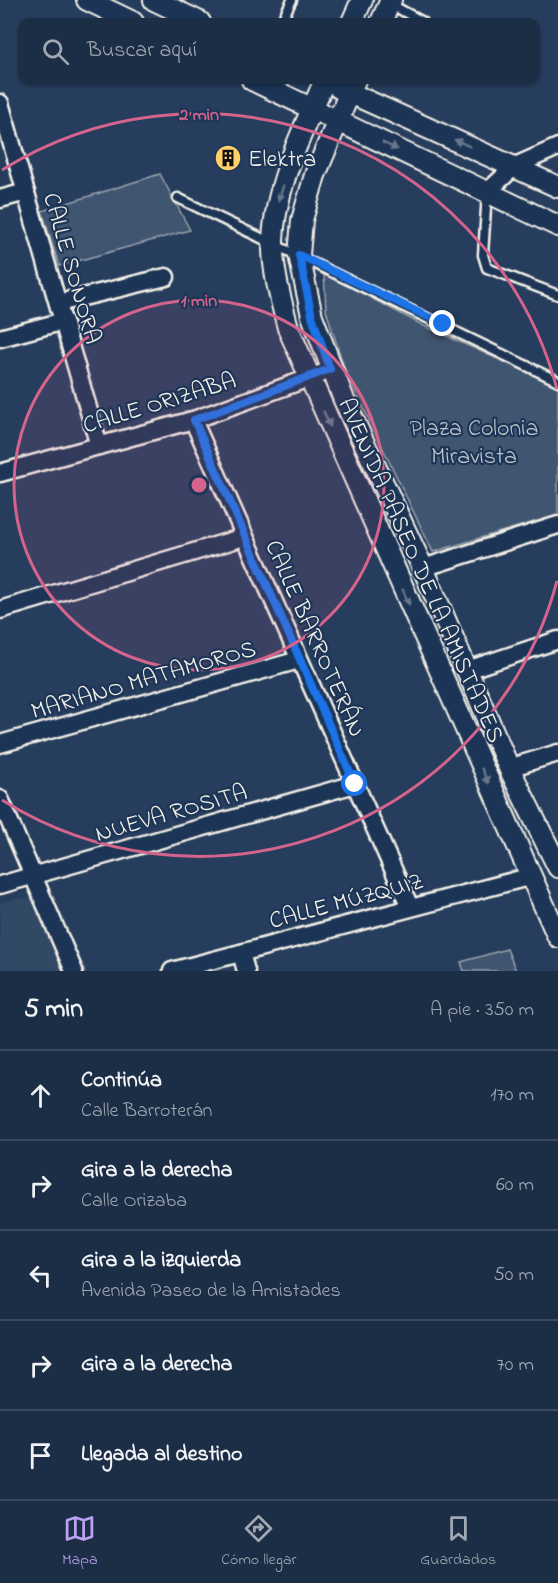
<!DOCTYPE html>
<html lang="es">
<meta charset="utf-8">
<style>
:root{--surface:#1c2e46;--page:#25364d;--text:#f1f3f6;--muted:#a0a8b3;--line:#3a4a5f;--accent:#bca0f2}
body{margin:0;font-family:"Indie Flower",sans-serif;background:var(--page);color:var(--text)}
.stop{position:absolute;width:18px;height:18px;margin:-14px;border:4px solid #1a73e8;border-radius:50%;background:#fff}
.stop.end{background:#1a73e8;border-color:#fff;box-shadow:0 2px 6px #0008}
.list{margin:0;padding:0;list-style:none}
h2{display:flex;justify-content:space-between;align-items:center;height:78px;margin:0;padding:0 24px;font-size:26px}
h2 small{font-size:20px;font-weight:400;color:var(--muted)}
.list li{display:grid;grid-template-columns:39px 1fr auto;gap:18px;align-items:center;box-sizing:border-box;height:90px;padding:0 24px;border-top:2px solid var(--line)}
.list b{display:block;font-size:22px;white-space:nowrap}
.list p{margin:0;font-size:20px;white-space:nowrap;color:var(--muted)}
.list em{font-size:20px;font-style:normal;color:var(--muted)}
.icon{flex:none;width:33px;height:33px;fill:none;stroke:currentColor;stroke-width:2;stroke-linecap:round;stroke-linejoin:round}
.map{position:relative;flex:none;width:558px;height:971px;overflow:hidden}
.search{position:absolute;background:var(--surface);box-shadow:0 2px 4px #0004;left:18px;right:18px;top:18px;height:66px;display:flex;align-items:center;gap:15px;box-sizing:border-box;padding:0 21px;border-radius:12px;color:var(--muted);font-size:22px}
.sheet{height:528px;background:var(--surface)}
nav{display:flex;justify-content:space-around;align-items:center;box-sizing:border-box;height:84px;border-top:2px solid var(--line);background:var(--surface);font-size:16px;color:var(--muted)}
nav a{display:grid;justify-items:center;gap:3px}
nav .on{color:var(--accent)}
.map>svg:first-child{display:block}
.built{fill:#334966}
.green{fill:#40546f;stroke:#9aa2ac;stroke-width:1.5}
.lines{fill:none;stroke-linecap:round;stroke-linejoin:round}
.service-casing{stroke:#f4f1e8;stroke-width:13}
.minor-casing{stroke:#f4f1e8;stroke-width:21}
.tertiary-casing{stroke:#f4f1e8;stroke-width:24}
.service{stroke:#1d3557;stroke-width:8}
.minor{stroke:#1d3557;stroke-width:16}
.tertiary{stroke:#1d3557;stroke-width:20}
.oneway{fill:#68778a}
.route{stroke:#1a73e8;stroke-width:8}
.ring{fill:none;stroke:#d4648c;stroke-width:3}
.labels{text-anchor:middle;stroke-width:4.5;stroke-linejoin:round;paint-order:stroke}
.poi-label{font-size:24px;fill:#f4f1e8;stroke:#1d3557;text-anchor:start}
.street-label{font-size:24px;fill:#f4f1e8;stroke:#1d3557}
.park-label{font-size:24px;fill:#bec2c4;stroke:#1d3557}
.centre{fill:#d4648c;stroke:#1d3557;stroke-width:3}
.ring-label{font-size:18px;text-anchor:middle;font-weight:bold;fill:#d4648c;stroke:#1d3557;stroke-width:4.5;stroke-linejoin:round;paint-order:stroke}
</style>
<div class="map">
<svg width="558" height="971" viewBox="0 0 558 971">
<rect width="100%" height="100%" fill="#263d5d"/>
<filter id="ink" filterUnits="userSpaceOnUse"><feTurbulence type="fractalNoise" baseFrequency=".0167" numOctaves="2"/><feDisplacementMap in="SourceGraphic" scale="12" xChannelSelector="R" yChannelSelector="G"/><feConvolveMatrix kernelMatrix="1 2 1 2 8 2 1 2 1" color-interpolation-filters="sRGB"/></filter>
<g filter="url(#ink)">
<!-- built -->
<polygon class="built" points="20,898 41,900 75,971 0,971 0,903"/>
<!-- green -->
<g class="green">
<polygon points="160,174 190,230 59,266 42,211"/>
<polygon points="324,273 424,326 558,386 558,515 433,552 345,370 326,310"/>
<polygon points="507,949 516,971 464,971 461,962"/>
</g>
<g class="lines">
<defs>
<g id="service">
<polyline points="390,4 423,22"/>
<polyline points="281,22 292,0"/>
<polyline points="487,192 483,255 487,268 558,295"/>
<polyline points="178,198 558,381"/>
</g>
<g id="minor">
<polyline points="0,103 99,446"/>
<polyline points="487,192 515,166 558,147"/>
<polyline points="0,199 26,192"/>
<polyline points="58,303 166,277"/>
<polyline points="0,338 64,321"/>
<polyline points="193,420 410,907"/>
<polyline points="0,473 193,420 331,370"/>
<polyline points="423,568 558,525"/>
<polyline points="0,610 244,537"/>
<polyline points="467,670 558,640"/>
<polyline points="0,744 299,660"/>
<polyline points="509,768 558,753"/>
<polyline points="0,799 74,971"/>
<polyline points="0,885 355,784"/>
<polyline points="241,953 246,971"/>
<polyline points="172,971 532,876"/>
</g>
<g id="tertiary">
<polyline points="87,0 133,22"/>
<polyline points="154,0 200,22"/>
<polyline points="352,22 362,0"/>
<polyline points="381,22 391,0"/>
<polyline points="252,80 558,226"/>
<path d="M 325,80 C 303,130 275,185 273,241 C 272,270 281,300 288,328 L 558,937"/>
<polyline points="355,80 315,175 302,220 299,255 312,316 344,400 423,568 509,768 558,867"/>
<polyline points="339,88 558,187"/>
</g>
</defs>
<!-- service casing -->
<use href="#service" class="service-casing"/>
<!-- minor casing -->
<use href="#minor" class="minor-casing"/>
<!-- tertiary casing -->
<use href="#tertiary" class="tertiary-casing"/>
<!-- service -->
<use href="#service" class="service"/>
<!-- minor -->
<use href="#minor" class="minor"/>
<!-- tertiary -->
<use href="#tertiary" class="tertiary"/>
</g>
<!-- one-way arrows -->
<defs><path id="oneway-solid" d="M-6-.8H1V-3.2L6.5 0L1 3.2V.8H-6Z" transform="scale(1.5)"/></defs>
<g class="oneway">
<use href="#oneway-solid" transform="translate(462 143) rotate(-156)"/>
<use href="#oneway-solid" transform="translate(390 146) rotate(25)"/>
<use href="#oneway-solid" transform="translate(281 193) rotate(107)"/>
<use href="#oneway-solid" transform="translate(327 419) rotate(66)"/>
<use href="#oneway-solid" transform="translate(406 597) rotate(66)"/>
<use href="#oneway-solid" transform="translate(485 776) rotate(65)"/>
</g>
</g>
<g class="lines" filter="url(#ink)">
<!-- route -->
<polyline class="route" points="355,784 194,420 330,369 312,316 299,255 443,324"/>
</g>
<!-- distance rings -->
<circle cx="199" cy="485" r="185" fill="#d4648c" fill-opacity=".12"/>
<g class="ring">
<circle cx="199" cy="485" r="185"/>
<path d="M557 581A371 371 0 0 1 2 800M2 170A371 371 0 0 1 557 389"/>
</g>
<!-- icons -->
<defs>
<symbol id="building-disc" viewBox="-11 -11 22 22"><circle r="9.5" fill="#ffd166" stroke="#1d3557"/><path d="M-4-6H4V6H1V3H-1V6H-4ZM-2.5-4.3h1.7v1.8h-1.7ZM.8-4.3h1.7v1.8H.8ZM-2.5-1h1.7V.8h-1.7ZM.8-1h1.7V.8H.8Z" fill="#111"/></symbol>
</defs>
<g fill-rule="evenodd">
<use href="#building-disc" x="213" y="143" width="30" height="30"/>
</g>
<g class="labels">
<!-- poi labels -->
<g class="poi-label">
<text x="248" y="166">Elektra</text>
</g>
<!-- street labels -->
<g class="street-label">
<text transform="translate(73 268) rotate(74)" y="8">CALLE SONORA</text>
<text transform="translate(159 402) rotate(-17)" y="8">CALLE ORIZABA</text>
<text transform="translate(422 570) rotate(66)" y="8">AVENIDA PASEO DE LA AMISTADES</text>
<text transform="translate(316 638) rotate(66)" y="8">CALLE BARROTERÁN</text>
<text transform="translate(143 679) rotate(-16)" y="8">MARIANO MATAMOROS</text>
<text transform="translate(171 812) rotate(-16)" y="8">NUEVA ROSITA</text>
<text transform="translate(346 900) rotate(-15)" y="8">CALLE MÚZQUIZ</text>
</g>
<!-- park labels -->
<g class="park-label">
<text x="474" y="435">Plaza Colonia<tspan x="474" dy="28">Miravista</tspan></text>
</g>
</g>
<circle cx="199" cy="485" r="9" class="centre"/>
<g class="ring-label">
<text x="199" y="120">2 min</text>
<text x="199" y="306">1 min</text>
</g>
</svg>
<div class="stop" style="left:355px;top:784px"></div>
<div class="stop end" style="left:443px;top:324px"></div>
<div class="search"><svg class="icon" aria-label="search" viewBox="0 0 24 24"><circle cx="10" cy="10" r="6"/><path d="M15 15l6 6"/></svg>Buscar aquí</div>
</div>
<section class="sheet">
<h2>5 min<small>A pie · 350 m</small></h2>
<ul class="list">
<li><svg class="icon" aria-label="ahead" viewBox="0 0 24 24"><path d="M12 20V5M6 11l6-6 6 6"/></svg><div><b>Continúa</b><p>Calle Barroterán</p></div><em>170 m</em></li>
<li><svg class="icon" aria-label="right" viewBox="0 0 24 24"><path d="M7 20v-9h11M14 6l5 5-5 5"/></svg><div><b>Gira a la derecha</b><p>Calle Orizaba</p></div><em>60 m</em></li>
<li><svg class="icon" aria-label="left" viewBox="0 0 24 24"><path d="M17 20v-9H6M10 6l-5 5 5 5"/></svg><div><b>Gira a la izquierda</b><p>Avenida Paseo de la Amistades</p></div><em>50 m</em></li>
<li><svg class="icon" aria-label="right" viewBox="0 0 24 24"><path d="M7 20v-9h11M14 6l5 5-5 5"/></svg><div><b>Gira a la derecha</b></div><em>70 m</em></li>
<li><svg class="icon" aria-label="arrive" viewBox="0 0 24 24"><path d="M6 21V4h12l-3 4 3 4H6"/></svg><div><b>Llegada al destino</b></div></li>
</ul>
</section>
<nav>
<a class="on"><svg class="icon" aria-label="map" viewBox="0 0 24 24"><path d="M3 6l6-2 6 2 6-2v14l-6 2-6-2-6 2zM9 4v14M15 6v14"/></svg>Mapa</a>
<a><svg class="icon" aria-label="directions" viewBox="0 0 24 24"><path d="M12 3l9 9-9 9-9-9zM9 14v-3h6M13 9l2 2-2 2"/></svg>Cómo llegar</a>
<a><svg class="icon" aria-label="saved" viewBox="0 0 24 24"><path d="M7 4h10v16l-5-4-5 4z"/></svg>Guardados</a>
</nav>
